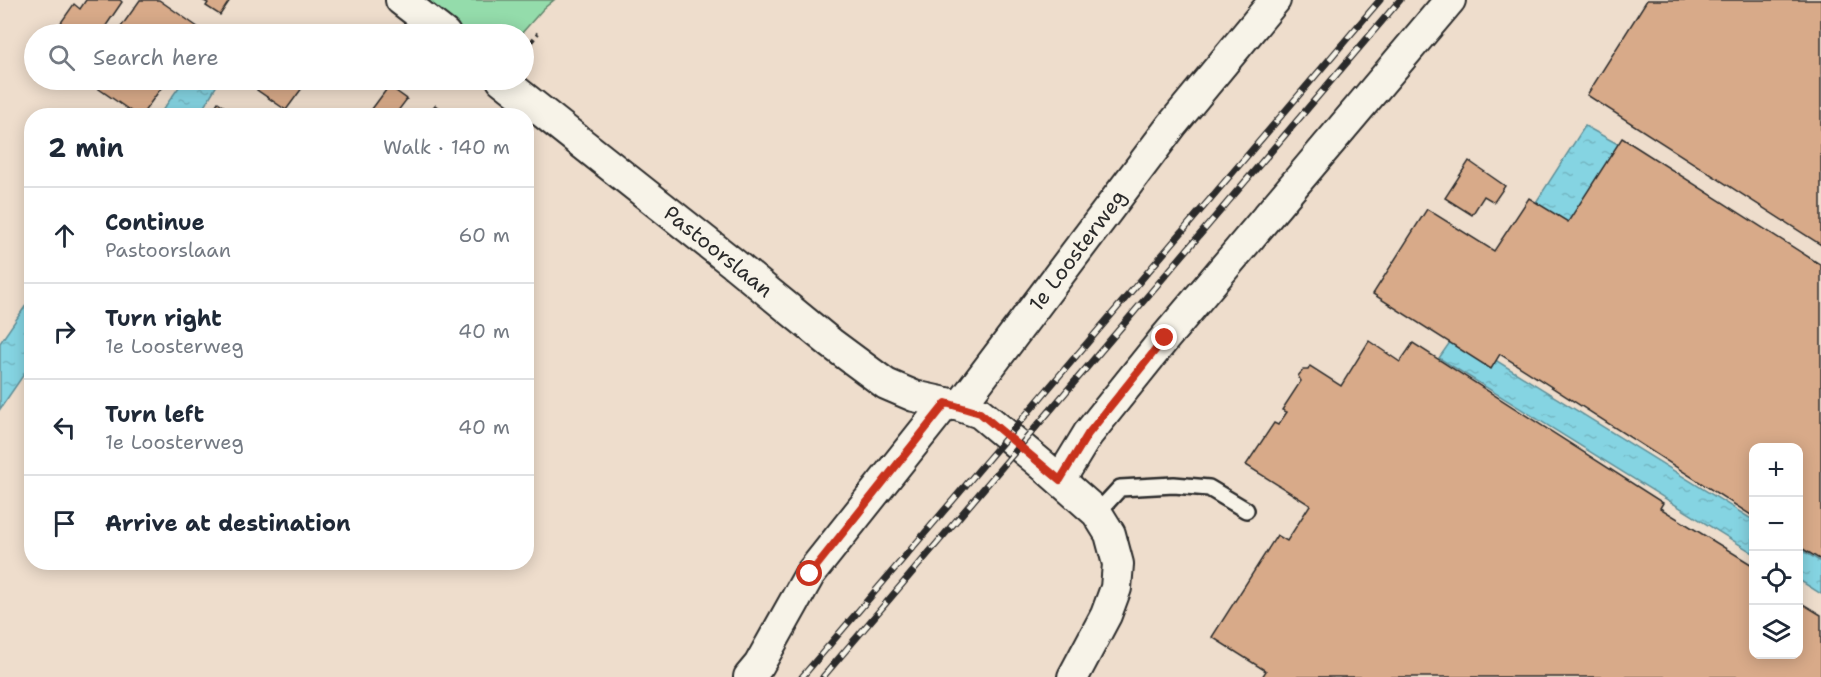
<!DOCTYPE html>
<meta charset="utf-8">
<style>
:root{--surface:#fff;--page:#f2f2f3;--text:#1f2937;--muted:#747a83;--line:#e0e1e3}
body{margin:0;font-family:"Shantell Sans",sans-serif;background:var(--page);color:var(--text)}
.controls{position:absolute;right:18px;bottom:18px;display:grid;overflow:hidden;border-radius:12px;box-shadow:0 3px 15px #0003}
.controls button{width:54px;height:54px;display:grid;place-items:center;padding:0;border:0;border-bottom:2px solid var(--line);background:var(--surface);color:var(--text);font:30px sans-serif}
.stop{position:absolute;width:18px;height:18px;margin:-14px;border:4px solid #c8321e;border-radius:50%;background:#fff}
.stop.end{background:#c8321e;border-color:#fff;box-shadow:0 2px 6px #0008}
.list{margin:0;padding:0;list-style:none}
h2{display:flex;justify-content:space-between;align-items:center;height:78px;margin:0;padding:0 24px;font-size:26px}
h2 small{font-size:20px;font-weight:400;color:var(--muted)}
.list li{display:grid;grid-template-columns:39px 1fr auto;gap:18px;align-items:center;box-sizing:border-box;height:96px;padding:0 24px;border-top:2px solid var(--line)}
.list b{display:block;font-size:22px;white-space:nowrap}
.list p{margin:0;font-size:20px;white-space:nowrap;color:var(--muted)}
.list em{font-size:20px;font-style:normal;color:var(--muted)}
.icon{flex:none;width:33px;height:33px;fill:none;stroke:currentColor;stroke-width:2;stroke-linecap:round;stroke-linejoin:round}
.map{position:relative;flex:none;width:1821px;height:677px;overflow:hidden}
.search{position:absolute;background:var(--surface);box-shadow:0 3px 15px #0003;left:24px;top:24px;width:510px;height:66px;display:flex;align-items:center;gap:15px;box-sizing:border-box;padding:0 21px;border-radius:33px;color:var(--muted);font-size:22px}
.panel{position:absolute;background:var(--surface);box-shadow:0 3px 15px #0003;left:24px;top:108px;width:510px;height:462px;border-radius:24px}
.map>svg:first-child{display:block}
.green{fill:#94dcab;stroke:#60846b;stroke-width:1.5}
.water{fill:url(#water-ripples);stroke:#619099;stroke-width:1.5}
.building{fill:#d8aa89;stroke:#2b2b2b;stroke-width:1.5}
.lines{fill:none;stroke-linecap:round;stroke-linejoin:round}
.lane-casing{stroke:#2b2b2b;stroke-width:20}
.street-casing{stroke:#2b2b2b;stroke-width:34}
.path{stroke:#2b2b2b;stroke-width:4;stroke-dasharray:6 4.5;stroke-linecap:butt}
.lane{stroke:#f7f3e8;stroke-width:15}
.street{stroke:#f7f3e8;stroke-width:30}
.rail-casing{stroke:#2b2b2b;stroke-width:7}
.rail{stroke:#f7f3e8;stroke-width:4.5;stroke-dasharray:14;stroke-linecap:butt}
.route{stroke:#c8321e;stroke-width:8}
.labels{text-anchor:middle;stroke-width:6;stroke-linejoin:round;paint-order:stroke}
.street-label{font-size:21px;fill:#2b2b2b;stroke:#f7f3e8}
</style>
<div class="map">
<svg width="1821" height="677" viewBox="0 0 1821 677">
<defs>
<pattern id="water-ripples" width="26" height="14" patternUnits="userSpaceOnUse" patternTransform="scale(1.5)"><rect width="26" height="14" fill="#85d4e2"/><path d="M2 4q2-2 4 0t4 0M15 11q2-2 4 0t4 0" fill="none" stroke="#73b6c2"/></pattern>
</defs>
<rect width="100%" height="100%" fill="#edc"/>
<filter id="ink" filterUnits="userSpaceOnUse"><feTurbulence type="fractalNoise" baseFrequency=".0167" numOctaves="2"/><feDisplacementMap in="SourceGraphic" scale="12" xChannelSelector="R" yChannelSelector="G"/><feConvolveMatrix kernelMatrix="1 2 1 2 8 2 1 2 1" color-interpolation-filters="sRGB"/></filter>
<g filter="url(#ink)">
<!-- green -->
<polygon class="green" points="424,0 554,0 543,9 521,34 467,34"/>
<!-- water -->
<g class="water">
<polygon points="184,80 220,80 199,115 159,115"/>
<polygon points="1585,126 1625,148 1507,330 1470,305"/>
<polygon points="31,298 31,364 0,409 0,343"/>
<polygon points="1455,335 1753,520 1753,553 1439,358"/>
<polygon points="1799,548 1821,562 1821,594 1799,580"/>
</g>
<!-- building -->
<g class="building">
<polygon points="86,0 120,0 122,2 103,30 110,34 53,34 74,4 80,9"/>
<polygon points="140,0 159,0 202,30 198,34 116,34"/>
<polygon points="202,0 230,0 220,15 206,6 208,3"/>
<polygon points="1647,0 1821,0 1821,245 1587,95"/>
<polygon points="86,80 167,80 141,116 138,116"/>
<polygon points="265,80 308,80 286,110 257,90"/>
<polygon points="389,86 407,99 394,116 380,116 372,109"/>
<polygon points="218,102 237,116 209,116"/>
<polygon points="435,105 449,116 426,116"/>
<polygon points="1622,138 1821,265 1821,560 1798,546 1798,448 1754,448 1754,517 1500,354 1491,369 1373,294 1427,209 1494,251 1529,198 1568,222"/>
<polygon points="1469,161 1505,186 1494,202 1484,196 1472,215 1445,198"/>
<polygon points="1369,341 1400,362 1413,343 1663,503 1660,508 1754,566 1754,654 1798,654 1798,601 1821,615 1821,677 1262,677 1266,671 1212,637 1277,535 1287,541 1310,505 1246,465 1274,423 1278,425 1287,412 1282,410 1301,381 1298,376 1303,370 1308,370 1310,366 1341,386"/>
</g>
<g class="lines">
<defs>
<polyline id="lane" points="1097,513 1120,488 1174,485 1209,488 1246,510"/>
<g id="street">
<polyline points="401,0 445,34"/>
<path id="s1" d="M 502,80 L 733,263 L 832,344 L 886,384 L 914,396 L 960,406 L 980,413 L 1046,468 L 1097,513 L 1110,534 L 1118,564 L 1116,588 L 1106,615 L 1073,677"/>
<path id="s2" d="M 960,406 L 1172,125 L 1275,0"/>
<polyline points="1060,480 1088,434 1165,338 1450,0"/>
<polyline points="749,677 759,665 810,574 946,403"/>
</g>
</defs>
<!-- lane casing -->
<use href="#lane" class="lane-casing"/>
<!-- street casing -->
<use href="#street" class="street-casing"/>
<!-- path -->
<polyline class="path" points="524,51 538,33"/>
<!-- lane -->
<use href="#lane" class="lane"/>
<!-- street -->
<use href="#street" class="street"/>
<defs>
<g id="rail">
<polyline points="802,677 1380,0"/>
<polyline points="823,677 1400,0"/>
</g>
</defs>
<!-- rail casing -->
<use href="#rail" class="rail-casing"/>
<!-- rail -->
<use href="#rail" class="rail"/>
</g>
</g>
<g class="lines" filter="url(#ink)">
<!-- route -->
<polyline class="route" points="810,574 946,403 980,413 1060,480 1088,434 1165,338"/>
</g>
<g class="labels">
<!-- street labels -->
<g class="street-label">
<text dy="7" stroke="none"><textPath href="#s2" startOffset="195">1e Loosterweg</textPath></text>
<text dy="7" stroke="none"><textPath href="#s1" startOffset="276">Pastoorslaan</textPath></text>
</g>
</g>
</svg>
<div class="controls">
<button>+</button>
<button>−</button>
<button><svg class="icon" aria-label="locate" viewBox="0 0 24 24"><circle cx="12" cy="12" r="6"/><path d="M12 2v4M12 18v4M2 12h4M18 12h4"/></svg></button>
<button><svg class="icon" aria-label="layers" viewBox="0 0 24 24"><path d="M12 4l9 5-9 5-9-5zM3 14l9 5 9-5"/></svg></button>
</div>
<div class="stop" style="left:810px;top:574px"></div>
<div class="stop end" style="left:1165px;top:338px"></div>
<div class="search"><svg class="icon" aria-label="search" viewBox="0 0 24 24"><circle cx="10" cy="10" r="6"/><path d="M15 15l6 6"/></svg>Search here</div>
<section class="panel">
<h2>2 min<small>Walk · 140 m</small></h2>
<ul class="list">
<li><svg class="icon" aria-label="ahead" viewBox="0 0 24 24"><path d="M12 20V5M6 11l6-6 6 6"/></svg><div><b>Continue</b><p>Pastoorslaan</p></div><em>60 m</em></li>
<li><svg class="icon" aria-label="right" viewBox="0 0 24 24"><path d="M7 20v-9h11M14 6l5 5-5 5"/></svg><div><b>Turn right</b><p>1e Loosterweg</p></div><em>40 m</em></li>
<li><svg class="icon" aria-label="left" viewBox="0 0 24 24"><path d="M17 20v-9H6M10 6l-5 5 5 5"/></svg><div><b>Turn left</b><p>1e Loosterweg</p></div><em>40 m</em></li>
<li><svg class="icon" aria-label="arrive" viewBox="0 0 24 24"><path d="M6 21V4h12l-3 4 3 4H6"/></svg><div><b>Arrive at destination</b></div></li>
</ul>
</section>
</div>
